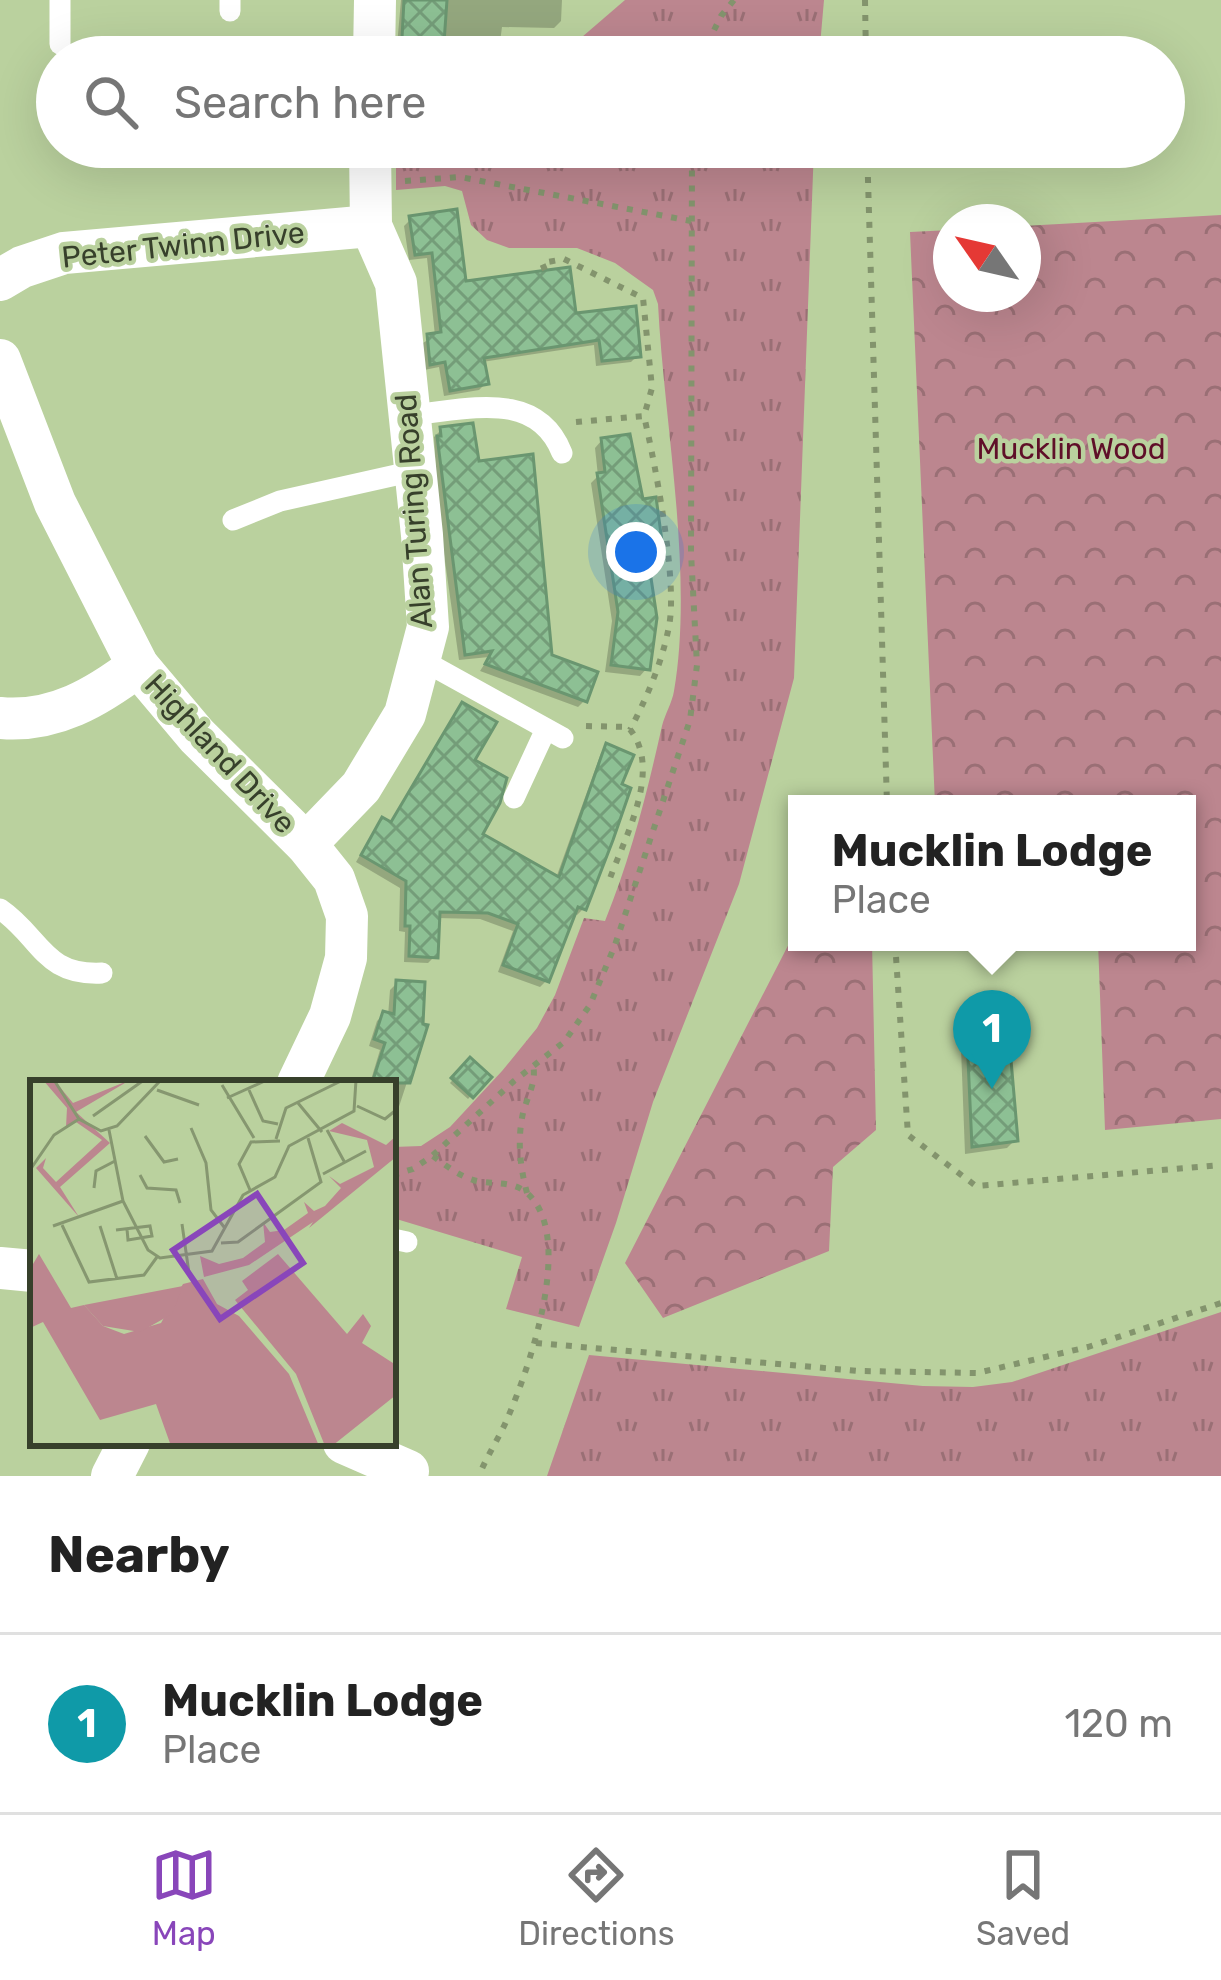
<!DOCTYPE html>
<style>
:root{--surface:#fff;--page:#f6f6f6;--text:#222;--muted:#767676;--line:#e0e0e0;--accent:#8946ba}
body{margin:0;font-family:Rubik,sans-serif;background:var(--page);color:var(--text)}
.compass{position:absolute;left:933px;top:204px;width:108px;height:108px;border-radius:50%;background:var(--surface);box-shadow:0 12px 48px #0002;rotate:304deg}
.you{position:absolute;left:636px;top:552px;width:42px;height:42px;margin:-30px;border:9px solid #fff;border-radius:50%;background:#1a73e8;box-shadow:0 0 0 18px #1a73e833}
.badge{display:grid;place-items:center;width:78px;height:78px;border-radius:50%;background:var(--accent);color:#fff;font-size:39px;font-weight:700}
.pin{position:absolute;translate:-50% -99px;filter:drop-shadow(0 3px 6px #0008)}
.pin::after{content:'';position:absolute;top:63px;width:42px;height:36px;background:inherit;clip-path:polygon(0 0,100% 0,50% 100%)}
.popup{position:absolute;left:788px;top:795px;width:408px;height:156px;box-sizing:border-box;display:grid;place-content:center;border-radius:0px;background:var(--surface);filter:drop-shadow(0 3px 9px #0005);font-size:39px;white-space:nowrap;color:var(--muted)}
.popup b{font-size:45px;color:var(--text)}
.popup::after{content:'';position:absolute;left:50%;top:100%;margin-left:-24px;border:24px solid transparent;border-top-color:var(--surface)}
.list{margin:0;padding:0;list-style:none}
h2{display:flex;justify-content:space-between;align-items:center;height:156px;margin:0;padding:0 48px;font-size:51px}
h2 small{font-size:39px;font-weight:400;color:var(--muted)}
.list li{display:grid;grid-template-columns:78px 1fr auto;gap:36px;align-items:center;box-sizing:border-box;height:180px;padding:0 48px;border-top:3px solid var(--line)}
.list b{display:block;font-size:45px;white-space:nowrap}
.list p{margin:0;font-size:39px;white-space:nowrap;color:var(--muted)}
.list em{font-size:39px;font-style:normal;color:var(--muted)}
.icon{flex:none;width:66px;height:66px;fill:none;stroke:currentColor;stroke-width:2;stroke-linecap:round;stroke-linejoin:round}
.map{position:relative;flex:none;width:1221px;height:1476px;overflow:hidden}
.search{position:absolute;background:var(--surface);box-shadow:0 12px 48px #0002;left:36px;right:36px;top:36px;height:132px;display:flex;align-items:center;gap:30px;box-sizing:border-box;padding:0 42px;border-radius:66px;color:var(--muted);font-size:45px}
.sheet{height:336px;background:var(--surface)}
nav{display:flex;justify-content:space-around;align-items:center;box-sizing:border-box;height:168px;border-top:3px solid var(--line);background:var(--surface);font-size:33px;color:var(--muted)}
nav a{display:grid;justify-items:center;gap:6px}
nav .on{color:var(--accent)}
.map>svg:first-child{display:block}
.grass{fill:url(#grass-tufts)}
.forest{fill:url(#forest-crowns)}
.shadow{fill:#0003}
.building{fill:url(#building-cross-hatch);stroke:#6a9670;stroke-width:3}
.lines{fill:none;stroke-linecap:round;stroke-linejoin:round}
.path{stroke:#83946d;stroke-width:6;stroke-dasharray:6 9;stroke-linecap:butt}
.service{stroke:#fff;stroke-width:21}
.minor{stroke:#fff;stroke-width:42}
.labels{text-anchor:middle;stroke-width:9;stroke-linejoin:round;paint-order:stroke}
.street-label{font-size:30px;fill:#37402b;stroke:#bad19e}
.park-label{font-size:30px;fill:#5f0f28;stroke:#bad19e}
.inset-road{fill:none;stroke:#869770;stroke-width:3}
.view{fill:#8946ba;fill-opacity:0.15;stroke:#8946ba;stroke-width:6}
.inset-edge{fill:none;stroke:#37402b;stroke-width:6}
</style>
<div class="map">
<svg width="1221" height="1476" viewBox="0 0 1221 1476">
<defs>
<pattern id="grass-tufts" width="24" height="20" patternUnits="userSpaceOnUse" patternTransform="scale(3)"><rect width="24" height="20" fill="#bc868f"/><path d="M3 7l-1-3M5 7V3M7 7l1-3M15 17l-1-3M17 17v-4M19 17l1-3" fill="none" stroke="#9a6f75"/></pattern>
<pattern id="forest-crowns" width="20" height="18" patternUnits="userSpaceOnUse" patternTransform="scale(3)"><rect width="20" height="18" fill="#bc868f"/><path d="M2 6a3 3 0 1 1 6 0M12 15a3 3 0 1 1 6 0" fill="none" stroke="#9a6f75"/></pattern>
<pattern id="building-cross-hatch" width="8" height="8" patternUnits="userSpaceOnUse" patternTransform="scale(3)"><rect width="8" height="8" fill="#8dc094"/><path d="M0 0l8 8M0 8l8-8" fill="none" stroke="#749d79"/></pattern>
</defs>
<rect width="100%" height="100%" fill="#bad19e"/>
<!-- grass -->
<g class="grass">
<polygon points="625,0 824,0 819,57 576,57 582,37"/>
<path d="M 566,147 L 814,147 L 794,678 L 739,884 L 653,1102 L 616,1223 L 579,1327 L 506,1309 L 522,1257 L 393,1218 L 393,1147 L 421,1146 L 450,1127 L 502,1071 L 537,1028 L 555,995 L 584,918 L 605,921 C 631,857 647,793 662,726 C 665,714 672,703 674,691 C 694,575 664,423 658,304 L 653,290 L 615,263 L 577,248 L 509,248 L 487,240 L 471,225 L 462,191 L 445,186 L 396,190 L 396,154 L 507,153 Z"/>
<polygon points="1221,1312 1221,1476 547,1476 589,1355 923,1386 973,1387 1012,1382"/>
</g>
<!-- forest -->
<g class="forest">
<polygon points="1221,215 1221,1119 1105,1130 1098,942 1187,942 1187,804 935,804 910,232 951,230 951,294 1023,294 1023,226"/>
<polygon points="797,928 797,942 872,942 876,1130 833,1167 829,1251 663,1318 625,1263"/>
</g>
<!-- shadow -->
<g class="shadow">
<polygon points="401,0 562,0 561,21 554,28 502,27 498,57 396,57"/>
<polygon points="398,147 441,147 438,150"/>
<polygon points="411,219 464,284 573,316 638,355 631,362 596,366 594,345 482,362 486,383 479,390 444,396 439,367 424,370 421,344 435,336 427,258 409,260 404,226"/>
<polygon points="441,430 477,465 550,657 585,700 578,707 480,671 489,657 459,660 439,519 434,437"/>
<polygon points="602,440 640,502 661,554 646,563 647,668 640,676 605,672 612,621 591,483 598,476 595,448"/>
<polygon points="607,747 584,908 577,915 573,913 547,980 540,987 498,972 513,931 480,919 436,918 435,956 428,963 404,962 405,932 399,931 400,888 356,862 376,827 382,821 390,825 470,762 479,835 556,878 601,753"/>
<polygon points="397,983 425,1027 393,1125 393,1083 370,1083 380,1050 369,1046 377,1021 384,1014 388,1016 390,990"/>
<polygon points="969,1040 1015,1140 1007,1148 965,1154 961,1048"/>
<polygon points="470,1061 488,1078 468,1099 450,1083"/>
</g>
<!-- building -->
<g class="building">
<polygon points="404,0 447,0 443,57 401,57"/>
<polygon points="457,209 466,281 570,267 576,313 636,306 641,357 602,361 599,340 484,358 489,384 450,391 445,362 430,365 427,334 441,332 432,253 415,255 409,216"/>
<polygon points="473,423 479,461 533,454 552,655 598,672 587,702 485,664 492,651 465,655 437,436 441,436 440,427"/>
<polygon points="630,434 643,499 656,497 664,556 648,558 657,618 650,670 611,665 618,612 597,473 605,472 601,438"/>
<polygon points="462,702 497,722 475,760 507,778 500,803 483,834 559,877 606,743 634,755 622,784 631,788 613,840 586,910 578,907 549,982 503,965 518,924 488,913 440,912 438,958 409,956 410,926 405,926 406,881 361,855 382,817 391,822"/>
<polygon points="396,980 425,982 423,1024 428,1025 410,1083 372,1083 385,1043 374,1039 383,1011 394,1014"/>
<polygon points="967,1037 1009,1037 1018,1141 972,1147"/>
<polygon points="470,1057 492,1077 473,1098 451,1078"/>
</g>
<g class="lines">
<!-- path -->
<g class="path">
<polyline points="865,0 866,57"/>
<polyline points="701,57 721,16 734,0"/>
<polyline points="867,147 887,804"/>
<polyline points="405,181 460,177 691,221"/>
<polyline points="545,270 542,263 564,259 643,298 652,388 644,416"/>
<path d="M 576,422 L 644,416 C 655,463 678,582 669,626 C 662,663 647,697 630,730"/>
<path d="M 586,726 L 628,727 C 664,768 625,836 609,881"/>
<polyline points="895,942 908,1135 976,1186 1221,1165"/>
<path d="M 433,1156 C 445,1165 458,1175 473,1180 C 490,1185 513,1180 527,1193 C 576,1236 529,1368 508,1417 C 500,1437 487,1455 479,1476"/>
<polyline points="393,1175 413,1169 432,1156 514,1081 564,1042 590,1005 615,945 690,720 697,665 691,553 692,147"/>
<path d="M 527,1193 C 520,1166 517,1141 523,1113 C 527,1097 537,1082 533,1065"/>
<polyline points="536,1343 859,1371 977,1373 1088,1347 1221,1303"/>
</g>
<!-- service -->
<g class="service">
<polyline points="230,11 230,0"/>
<polyline points="60,44 60,0"/>
<path d="M 408,415 C 464,411 536,387 562,453"/>
<polyline points="233,520 280,501 414,471"/>
<polyline points="420,659 563,738"/>
<polyline points="514,798 546,729"/>
<path d="M 0,909 C 41,937 43,976 102,973"/>
<polyline points="393,1239 407,1242"/>
</g>
<!-- minor -->
<g class="minor">
<polyline points="374,57 375,0"/>
<polyline points="0,280 22,267 64,253 371,226"/>
<polyline points="0,360 55,503 138,666 197,736 306,844 334,879 347,916 346,958 330,1016 298,1083"/>
<path d="M 0,718 C 54,723 97,697 138,666"/>
<polyline points="306,844 361,787 405,714 428,627 422,535 396,283 371,226 370,147"/>
<polyline points="0,1268 33,1271"/>
<polyline points="344,1443 408,1471"/>
<polyline points="112,1476 129,1443"/>
</g>
</g>
<g class="labels">
<!-- street labels -->
<g class="street-label">
<text transform="translate(183 245) rotate(-6)" y="10">Peter Twinn Drive</text>
<text transform="translate(414 511) rotate(-94)" y="10">Alan Turing Road</text>
<text transform="translate(220 754) rotate(47)" y="10">Highland Drive</text>
</g>
<!-- park labels -->
<g class="park-label">
<text x="1071" y="459">Mucklin Wood</text>
</g>
</g>
<!-- overview -->
<g transform="translate(30 1080)">
<rect width="366" height="366" fill="#bad19e"/>
<path d="M 13,0 L 24,0 L 43,23 L 100,0 L 46,32 L 80,63 L 30,107 L 49,137 L 6,88 L 16,78 L 13,88 L 26,102 L 72,60 L 46,42 L 36,47 L 37,28 ZM 312,43 L 356,65 L 366,56 L 366,77 L 279,148 L 283,142 L 219,185 L 174,197 L 170,176 L 189,184 L 213,178 L 235,162 L 233,142 L 240,152 L 254,150 L 278,133 L 274,122 L 284,131 L 295,126 L 311,108 L 299,96 L 310,104 L 344,87 L 337,60 L 299,51 ZM 9,174 L 41,228 L 54,225 L 73,246 L 94,254 L 131,243 L 153,204 L 173,199 L 187,224 L 209,236 L 259,294 L 289,366 L 141,366 L 126,324 L 70,340 L 13,242 L 0,248 L 0,189 Z" fill="#bc868f"/>
<path d="M 248,174 L 317,254 L 333,234 L 341,246 L 332,263 L 366,285 L 366,315 L 302,366 L 295,366 L 266,294 L 205,220 L 218,210 L 212,201 ZM 153,206 L 142,234 L 110,252 L 73,246 L 54,225 Z" fill="#bc868f"/>
<path class="inset-road" d="M 24,0 L 49,39 L 71,51 L 87,46 L 131,0M 192,5 L 224,58M 127,10 L 169,25M 219,10 L 233,41 L 248,44M 197,18 L 237,0M 268,23 L 292,52M 327,26 L 355,39 L 366,30M 63,36 L 114,0M 161,48 L 176,83 L 181,130 L 194,147M 79,50 L 93,121 L 118,170 L 130,178 L 182,171 L 213,115 L 245,97 L 259,66 L 324,31 L 326,0M 297,50 L 315,83M 115,56 L 134,82 L 148,79M 246,59 L 256,28 L 313,0M 0,90 L 24,55 L 49,39M 293,94 L 336,71M 110,95 L 117,108 L 146,110 L 150,123M 64,108 L 66,91 L 85,81M 220,110 L 209,84 L 221,62 L 250,61M 152,144 L 159,193M 32,145 L 59,202 L 114,195 L 127,177M 23,146 L 93,121M 70,146 L 87,199M 86,150 L 120,146 L 122,156 L 98,160 L 97,149M 191,163 L 208,162 L 291,102 L 278,58"/>
<path class="view" d="M 227,114 L 273,183 L 190,239 L 143,170 Z"/>
<rect width="366" height="366" class="inset-edge"/>
</g>
</svg>
<svg class="compass" viewBox="-18 -18 36 36"><path d="M0-13l5 13h-10z" fill="#e53935"/><path d="M0 13l5-13h-10z" fill="#767676"/></svg>
<div class="you"></div>
<div class="pin badge" style="left:992px;top:1089px;background:#0f9aa8">1</div>
<div class="popup"><b>Mucklin Lodge</b>Place</div>
<div class="search"><svg class="icon" aria-label="search" viewBox="0 0 24 24"><circle cx="10" cy="10" r="6"/><path d="M15 15l6 6"/></svg>Search here</div>
</div>
<section class="sheet">
<h2>Nearby<small></small></h2>
<ul class="list">
<li><span class="badge" style="background:#0f9aa8">1</span><div><b>Mucklin Lodge</b><p>Place</p></div><em>120 m</em></li>
</ul>
</section>
<nav>
<a class="on"><svg class="icon" aria-label="map" viewBox="0 0 24 24"><path d="M3 6l6-2 6 2 6-2v14l-6 2-6-2-6 2zM9 4v14M15 6v14"/></svg>Map</a>
<a><svg class="icon" aria-label="directions" viewBox="0 0 24 24"><path d="M12 3l9 9-9 9-9-9zM9 14v-3h6M13 9l2 2-2 2"/></svg>Directions</a>
<a><svg class="icon" aria-label="saved" viewBox="0 0 24 24"><path d="M7 4h10v16l-5-4-5 4z"/></svg>Saved</a>
</nav>
